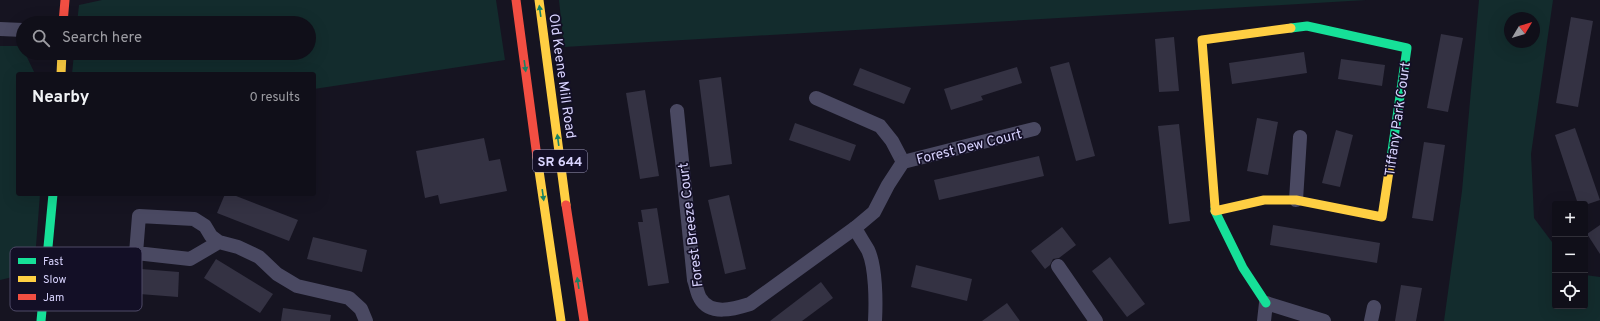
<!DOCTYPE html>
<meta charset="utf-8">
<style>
:root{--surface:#100f19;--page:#191822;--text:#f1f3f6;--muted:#9c9ca2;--line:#302f38}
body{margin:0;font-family:Overpass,sans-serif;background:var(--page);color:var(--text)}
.controls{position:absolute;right:12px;bottom:12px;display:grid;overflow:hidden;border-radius:4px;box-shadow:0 4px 16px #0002}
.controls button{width:36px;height:36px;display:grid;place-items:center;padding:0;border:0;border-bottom:1px solid var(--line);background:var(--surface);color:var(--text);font:20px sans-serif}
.compass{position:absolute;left:1504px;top:12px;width:36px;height:36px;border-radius:50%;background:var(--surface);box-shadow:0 4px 16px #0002;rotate:52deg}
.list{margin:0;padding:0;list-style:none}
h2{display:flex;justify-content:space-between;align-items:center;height:52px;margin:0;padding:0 16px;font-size:17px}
h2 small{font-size:13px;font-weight:400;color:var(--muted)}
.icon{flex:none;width:22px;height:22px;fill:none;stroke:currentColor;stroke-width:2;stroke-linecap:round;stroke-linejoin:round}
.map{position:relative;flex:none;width:1600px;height:321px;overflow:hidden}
.search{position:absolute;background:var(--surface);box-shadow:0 4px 16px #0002;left:16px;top:16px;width:300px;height:44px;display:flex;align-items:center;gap:10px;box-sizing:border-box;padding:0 14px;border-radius:22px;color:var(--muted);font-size:15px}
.panel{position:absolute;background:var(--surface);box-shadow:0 4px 16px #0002;left:16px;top:72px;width:300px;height:124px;border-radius:4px}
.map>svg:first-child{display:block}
.green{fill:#132c2d;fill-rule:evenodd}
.building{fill:#343243}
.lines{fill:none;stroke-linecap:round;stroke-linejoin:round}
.street{stroke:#4a4962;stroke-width:14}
.fast{stroke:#16e098;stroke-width:9}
.slow{stroke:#ffcf43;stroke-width:9}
.jam{stroke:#f24e42;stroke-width:9}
.oneway{fill:#158265}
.labels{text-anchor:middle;stroke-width:3.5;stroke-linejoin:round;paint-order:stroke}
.shield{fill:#130f26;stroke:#9e99be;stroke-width:1}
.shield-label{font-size:13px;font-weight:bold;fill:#d9d4ff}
.street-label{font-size:14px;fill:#d9d4ff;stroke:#130f26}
.key{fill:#130f26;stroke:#4e4a67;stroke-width:1}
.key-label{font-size:11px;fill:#d9d4ff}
</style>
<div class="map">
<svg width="1600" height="321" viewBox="0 0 1600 321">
<rect width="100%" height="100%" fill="#161421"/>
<!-- green -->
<g class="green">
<polygon points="102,0 496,0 505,60 314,89 314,74 72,74 74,53 309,53 309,23 77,23 79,5"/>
<polygon points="559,0 1366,0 564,47"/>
<path d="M 1479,0 L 1553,0 L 1531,154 L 1534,218 L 1555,246 L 1555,306 L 1585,306 L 1585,275 L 1600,277 L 1600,321 L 1444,321 L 1462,191 ZM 1510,18 L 1534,18 L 1534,42 L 1510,42 Z"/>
<polygon points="0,46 22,46 23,53 25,53 35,74 18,74 18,194 40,194 34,272 0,280"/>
</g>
<!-- building -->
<g class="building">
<polygon points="1571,17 1593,21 1578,107 1556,103"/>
<polygon points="1441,34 1463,38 1448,112 1427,108"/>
<polygon points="1174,37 1179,91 1159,92 1155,39"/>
<polygon points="1304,52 1307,73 1232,84 1229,63"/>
<polygon points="1341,59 1385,65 1382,86 1338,79"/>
<polygon points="1069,62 1095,156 1076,161 1050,67"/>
<polygon points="1017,67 1022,83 981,96 983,100 951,110 944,89"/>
<polygon points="860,68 911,88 904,104 853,85"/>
<polygon points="721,77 732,164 710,167 699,80"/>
<polygon points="645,90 659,176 640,179 626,93"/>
<polygon points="1257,118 1278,122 1268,175 1247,171"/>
<polygon points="795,123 856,145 850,161 789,140"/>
<polygon points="1179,124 1190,221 1169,224 1158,126"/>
<polygon points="1575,128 1600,200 1588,204 1578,204 1555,135"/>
<polygon points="1336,130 1353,135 1340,187 1322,183"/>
<polygon points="484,138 489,161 500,159 507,191 440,204 438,195 425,198 416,151"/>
<polygon points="1424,142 1445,145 1433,221 1412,218"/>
<polygon points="1039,156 1044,176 939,200 934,180"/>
<polygon points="225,194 231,194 298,220 289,241 217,213"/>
<polygon points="729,195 746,269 725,274 708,200"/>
<polygon points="657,208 669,283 648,286 638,222 643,222 641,210"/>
<polygon points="1273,225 1380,243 1377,263 1270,245"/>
<polygon points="1600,225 1600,254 1587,234"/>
<polygon points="1062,227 1076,245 1059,258 1053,259 1050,265 1045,269 1031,251"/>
<polygon points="313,237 367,250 362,272 307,259"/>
<polygon points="1110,257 1145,304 1127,317 1092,271"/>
<polygon points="216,259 273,294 260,313 204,278"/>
<polygon points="916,265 972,279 967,301 911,287"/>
<polygon points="103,266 179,272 178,297 101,291"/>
<polygon points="821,282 833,298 802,321 770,321"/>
<polygon points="1401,285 1422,288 1416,321 1395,321"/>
<polygon points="1007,303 1020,321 982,321"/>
<polygon points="283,308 331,315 330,321 281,321"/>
</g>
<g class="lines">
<!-- street -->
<g class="street">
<polyline points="0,29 23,30"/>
<polyline points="816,98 880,126 892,141 903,162"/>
<path d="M 677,111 L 694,280 C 696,285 697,293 700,298 C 710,316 734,309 750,304 L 855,228"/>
<polyline points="903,162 1034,129"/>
<polyline points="1296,200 1300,137"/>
<polyline points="219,242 190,259 136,253 139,216 194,219 205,226 211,236 219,242 238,247 259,257 277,274 297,286 349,298 361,309 366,321"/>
<polyline points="1058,266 1096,321"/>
<path d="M 875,321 C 876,302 876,267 868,250 C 864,243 859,236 855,228 L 874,212 L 888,185 L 903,162"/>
<polyline points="1264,321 1266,303 1324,321"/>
<polyline points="1371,321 1374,307"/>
</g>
<!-- fast -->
<g class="fast">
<polyline points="1291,28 1307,26 1407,48 1391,158"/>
<polyline points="1215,207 1215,211 1243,268 1266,303"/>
<polyline points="41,321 53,194"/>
</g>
<!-- slow -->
<g class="slow">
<polyline points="539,0 566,205"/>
<polyline points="61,74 62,53"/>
<polyline points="537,157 561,321"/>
<polyline points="1215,207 1202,40 1291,28"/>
<polyline points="1215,211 1264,200 1296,200 1382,217 1391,158"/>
</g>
<!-- jam -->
<g class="jam">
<polyline points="516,0 537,157"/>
<polyline points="63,23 65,0"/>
<polyline points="566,205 584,321"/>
</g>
</g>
<!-- one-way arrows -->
<defs><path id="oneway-solid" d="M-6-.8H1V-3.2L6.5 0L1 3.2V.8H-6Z"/></defs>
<g class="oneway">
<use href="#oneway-solid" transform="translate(540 11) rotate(-98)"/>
<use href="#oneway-solid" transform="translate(525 66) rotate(82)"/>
<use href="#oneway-solid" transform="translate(558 140) rotate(-98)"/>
<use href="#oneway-solid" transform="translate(543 195) rotate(82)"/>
<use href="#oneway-solid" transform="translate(578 283) rotate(-99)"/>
</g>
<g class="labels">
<!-- shield labels -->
<rect class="shield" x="533" y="150" width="54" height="22" rx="3"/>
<g class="shield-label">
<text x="560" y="166">SR 644</text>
</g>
<!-- street labels -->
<g class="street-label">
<text transform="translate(563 76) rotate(82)" y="5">Old Keene Mill Road</text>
<text transform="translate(1397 119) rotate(-82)" y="5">Tiffany Park Court</text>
<text transform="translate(969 146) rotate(-14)" y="5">Forest Dew Court</text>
<text transform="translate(690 225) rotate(-97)" y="5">Forest Breeze Court</text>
</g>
</g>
<!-- legend -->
<rect x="10" y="247" width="132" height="64" rx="6" class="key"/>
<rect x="18" y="258" width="18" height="6" fill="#16e098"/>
<rect x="18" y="276" width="18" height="6" fill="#ffcf43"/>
<rect x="18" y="294" width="18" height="6" fill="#f24e42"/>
<g class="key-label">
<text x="43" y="265">Fast</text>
<text x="43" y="283">Slow</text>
<text x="43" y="301">Jam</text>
</g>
</svg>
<div class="controls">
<button>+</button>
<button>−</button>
<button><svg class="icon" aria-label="locate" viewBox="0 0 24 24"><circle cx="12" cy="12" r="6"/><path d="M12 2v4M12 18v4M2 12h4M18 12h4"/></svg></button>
</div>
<svg class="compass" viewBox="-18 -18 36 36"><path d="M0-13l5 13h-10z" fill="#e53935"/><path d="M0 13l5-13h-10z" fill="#9c9ca2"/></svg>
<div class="search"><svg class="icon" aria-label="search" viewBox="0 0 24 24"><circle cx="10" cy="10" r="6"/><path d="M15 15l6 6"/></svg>Search here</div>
<section class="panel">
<h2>Nearby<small>0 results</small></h2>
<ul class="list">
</ul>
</section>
</div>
